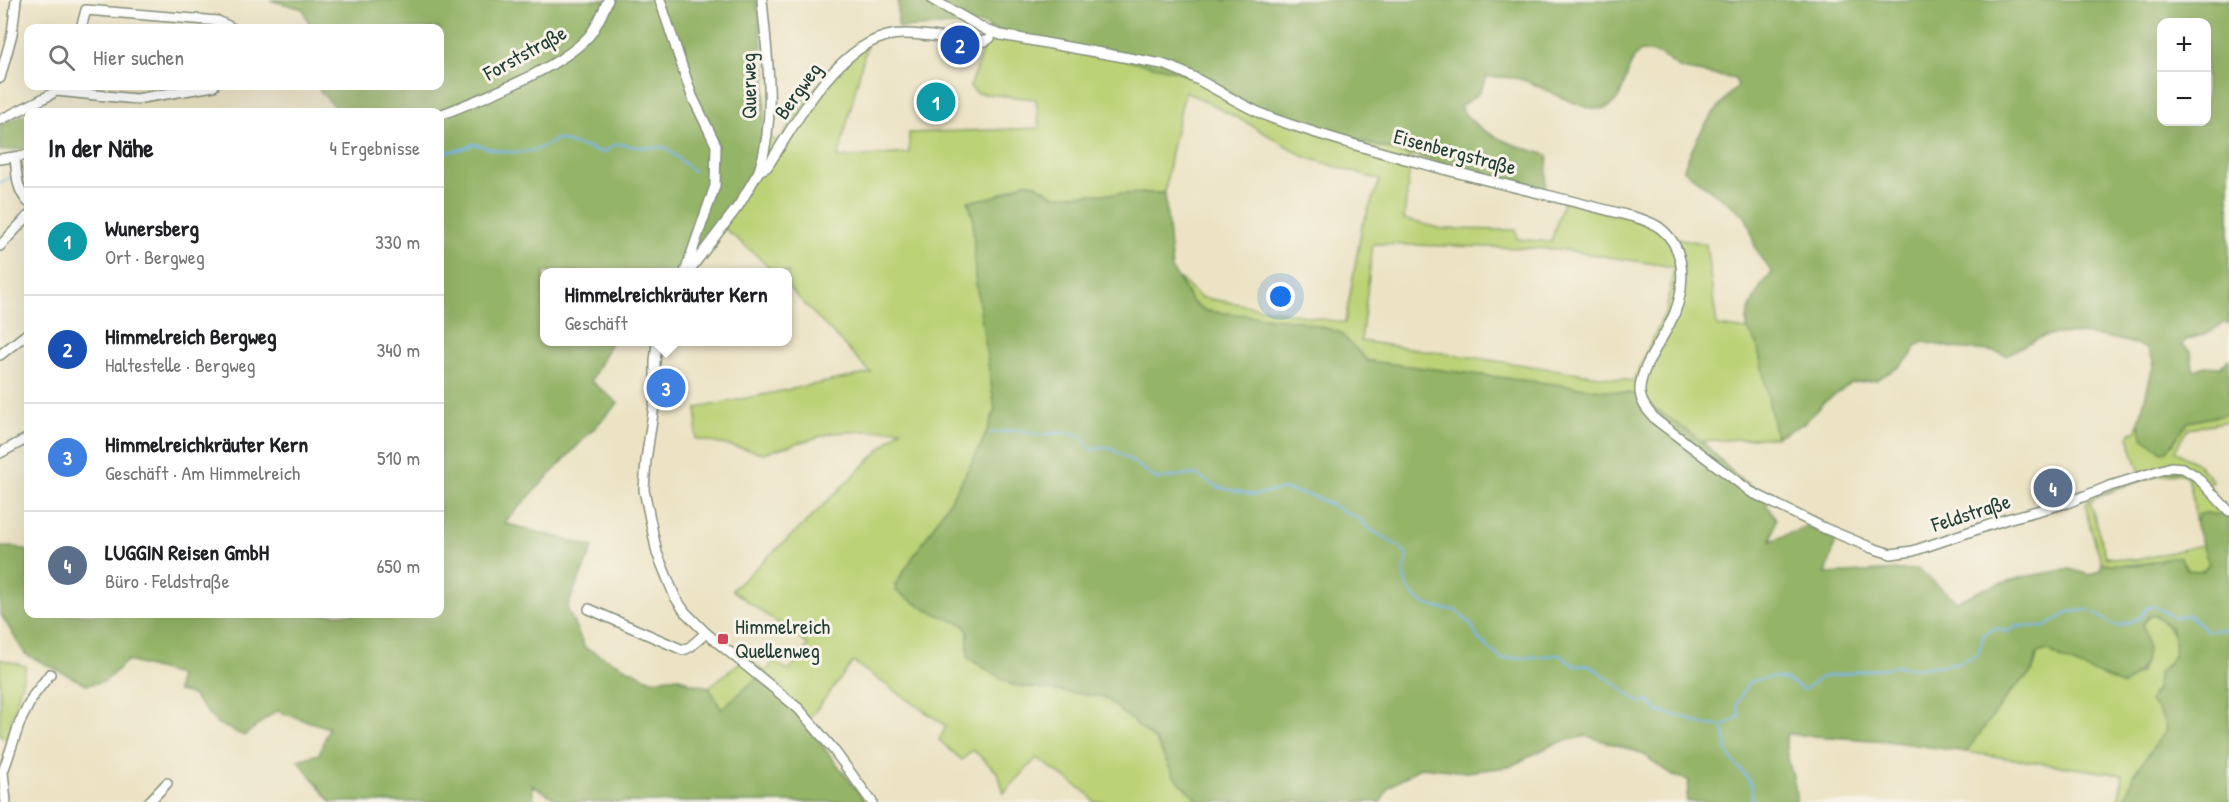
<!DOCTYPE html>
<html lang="de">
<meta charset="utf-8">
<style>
:root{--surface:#fff;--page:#f6f6f6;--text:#202124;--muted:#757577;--line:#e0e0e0;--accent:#d1495b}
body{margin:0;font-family:"Patrick Hand",sans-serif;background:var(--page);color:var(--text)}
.controls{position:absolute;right:18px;top:18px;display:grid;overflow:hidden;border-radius:12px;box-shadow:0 6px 24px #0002}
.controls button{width:54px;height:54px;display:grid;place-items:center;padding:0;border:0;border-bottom:2px solid var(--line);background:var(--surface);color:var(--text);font:30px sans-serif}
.you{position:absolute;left:1281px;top:297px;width:21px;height:21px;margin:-15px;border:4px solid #fff;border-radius:50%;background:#1a73e8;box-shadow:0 0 0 9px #1a73e833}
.badge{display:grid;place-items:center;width:39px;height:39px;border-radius:50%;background:var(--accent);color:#fff;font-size:20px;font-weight:700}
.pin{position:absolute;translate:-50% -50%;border:3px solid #fff;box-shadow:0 2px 6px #0006}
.popup{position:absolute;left:540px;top:268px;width:252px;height:78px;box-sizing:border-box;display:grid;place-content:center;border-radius:12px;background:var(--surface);filter:drop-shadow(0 2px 4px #0005);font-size:20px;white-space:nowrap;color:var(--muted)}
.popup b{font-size:22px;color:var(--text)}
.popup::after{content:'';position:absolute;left:50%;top:100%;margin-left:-12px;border:12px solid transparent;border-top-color:var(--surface)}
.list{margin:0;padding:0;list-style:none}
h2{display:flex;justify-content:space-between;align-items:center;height:78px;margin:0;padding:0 24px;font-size:26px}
h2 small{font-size:20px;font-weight:400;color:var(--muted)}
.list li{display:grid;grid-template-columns:39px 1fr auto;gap:18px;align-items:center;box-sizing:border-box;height:108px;padding:0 24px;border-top:2px solid var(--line)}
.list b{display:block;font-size:22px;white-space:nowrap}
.list p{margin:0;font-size:20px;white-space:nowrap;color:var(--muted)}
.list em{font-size:20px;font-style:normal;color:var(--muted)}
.icon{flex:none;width:33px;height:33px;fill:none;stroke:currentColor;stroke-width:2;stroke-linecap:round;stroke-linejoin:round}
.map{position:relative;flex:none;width:2229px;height:802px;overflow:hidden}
.search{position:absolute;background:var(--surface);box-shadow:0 6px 24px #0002;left:24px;top:24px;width:420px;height:66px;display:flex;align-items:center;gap:15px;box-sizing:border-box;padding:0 21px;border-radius:12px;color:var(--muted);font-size:22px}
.panel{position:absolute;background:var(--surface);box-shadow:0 6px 24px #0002;left:24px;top:108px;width:420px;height:510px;border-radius:12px}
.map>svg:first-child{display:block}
.green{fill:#bbd276;stroke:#6d8855;stroke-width:1.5;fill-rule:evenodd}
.forest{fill:#94b467;stroke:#5a784e;stroke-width:1.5;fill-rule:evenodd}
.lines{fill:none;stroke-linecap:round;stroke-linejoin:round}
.stream{stroke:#79b8ec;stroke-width:2}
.minor-casing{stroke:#86907c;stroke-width:12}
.minor{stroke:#fff;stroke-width:9}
.poi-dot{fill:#d1495b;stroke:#f7f3e8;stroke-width:2}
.labels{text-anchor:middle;stroke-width:6;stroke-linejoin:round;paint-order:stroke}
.street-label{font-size:21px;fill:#1f3d34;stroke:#f7f3e8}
.poi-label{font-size:21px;fill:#1f3d34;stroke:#f7f3e8;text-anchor:start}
</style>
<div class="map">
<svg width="2229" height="802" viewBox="0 0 2229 802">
<rect width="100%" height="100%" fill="#f7f3e8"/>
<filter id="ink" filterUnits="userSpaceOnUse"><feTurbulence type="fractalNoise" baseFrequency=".0167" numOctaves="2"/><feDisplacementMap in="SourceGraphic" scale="12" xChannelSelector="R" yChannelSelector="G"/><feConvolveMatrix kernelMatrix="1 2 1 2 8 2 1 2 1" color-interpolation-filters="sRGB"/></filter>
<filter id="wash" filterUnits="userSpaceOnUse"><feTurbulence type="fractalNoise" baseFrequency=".008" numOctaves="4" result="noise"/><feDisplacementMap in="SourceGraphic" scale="24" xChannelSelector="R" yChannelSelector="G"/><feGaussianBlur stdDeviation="1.35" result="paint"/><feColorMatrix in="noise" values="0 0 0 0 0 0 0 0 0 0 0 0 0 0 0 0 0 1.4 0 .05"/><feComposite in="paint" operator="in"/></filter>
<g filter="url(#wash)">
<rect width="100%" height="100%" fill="#ece3c4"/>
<!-- green -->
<g class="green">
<path d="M 989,28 L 1144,57 L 1301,125 L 1411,156 L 1404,219 L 1442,229 L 1516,230 L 1517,239 L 1551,242 L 1565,196 L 1658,223 L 1677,238 L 1706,244 L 1717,326 L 1748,330 L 1757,342 L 1776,437 L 1702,441 L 1634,394 L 1368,361 L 1355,349 L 1300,321 L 1206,311 L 1192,302 L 1179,278 L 1200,297 L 1345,323 L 1362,226 L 1380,180 L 1305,157 L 1251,125 L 1185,91 L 1171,152 L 1165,193 L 1053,195 L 1036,184 L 1024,182 C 1004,194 992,199 969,201 L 973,218 L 975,276 L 995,409 C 978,466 928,532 896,584 L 896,591 L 927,610 L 964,625 L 968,632 L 968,658 L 1012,685 L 1104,697 L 1156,741 L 1174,776 L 1200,802 L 1094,802 L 1088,794 L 1037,758 L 1004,793 L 998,773 L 973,750 L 962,760 L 939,740 L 946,726 L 853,662 L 813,714 L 804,721 L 721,709 L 709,687 L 746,658 L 766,672 L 774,661 L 789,671 L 808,645 L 732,590 L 804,524 L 901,429 L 832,433 L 764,453 L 696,439 L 697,408 L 871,373 L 788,287 L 788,272 L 773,272 L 756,255 L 719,224 L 749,184 L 764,127 L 770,137 L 779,142 L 806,96 L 867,44 L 838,158 L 909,153 L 909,133 L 1039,128 L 1036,99 L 977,93 L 970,87 ZM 1373,244 L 1558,249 L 1674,267 L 1666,311 L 1633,381 L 1361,341 Z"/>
<polygon points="2229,414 2229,421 2188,428 2175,451 2199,465 2213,481 2210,484 2190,468 2140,473 2128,437 2130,433 2137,431 2139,422 2143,436 2158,448 2172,445 2188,422"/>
<path d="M 2166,471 L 2182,471 L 2194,478 L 2224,511 L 2217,515 L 2206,513 L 2198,515 L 2196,526 C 2194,516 2193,482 2186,476 C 2174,466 2101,493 2090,502 L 2106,557 L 2136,560 L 2202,545 L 2209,562 L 2207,568 L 2203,572 L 2190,572 L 2184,566 L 2149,563 L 2122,565 L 2102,563 C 2098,548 2083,515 2087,500 L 2111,489 Z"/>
<path d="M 2149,616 L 2157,616 C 2171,633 2176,629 2175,655 L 2159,673 L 2156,689 L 2151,695 L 2165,724 L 2166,730 L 2125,802 L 2118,802 L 2123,775 L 1966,752 L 2013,689 L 2034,670 L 2037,653 L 2047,650 L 2064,660 L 2139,674 C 2147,654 2149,646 2143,625 Z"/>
<polygon points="0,659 26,666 7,738 0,736"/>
</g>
<!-- forest -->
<g class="forest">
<polygon points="270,0 757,0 765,71 765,105 764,127 749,184 681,272 544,272 544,342 611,342 591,381 618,403 504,523 593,547 567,608 585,648 651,680 678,677 690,683 709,687 721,709 757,678 795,710 866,802 561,802 532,785 534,802 331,802 298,760 319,754 329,728 276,711 244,736 216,723 192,695 177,691 179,675 127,661 105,681 87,685 25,654 0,613 0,547 16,547 28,551 28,614 440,614 440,112 339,112 320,91 320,86 440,86 440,28 311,28 303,9"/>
<path d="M 898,0 L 2229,0 L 2229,324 L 2225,322 L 2207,334 L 2187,339 L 2182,345 L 2191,351 L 2193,369 L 2196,370 L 2205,366 L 2220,367 L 2229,359 L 2229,414 L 2188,422 L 2167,451 L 2162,452 L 2142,436 L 2139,422 L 2154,362 L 2147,349 C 2126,339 2073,330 2049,335 C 2034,338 2020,348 2007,355 L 1989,351 L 1953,348 L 1923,342 L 1916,346 L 1911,356 L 1899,367 L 1876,380 L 1852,383 L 1823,403 L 1805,423 L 1776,437 L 1757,343 C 1754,339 1750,334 1748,330 C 1742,314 1761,283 1772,273 C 1768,266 1761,260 1758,253 C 1750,239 1753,225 1742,213 L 1683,170 C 1699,132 1709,114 1738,86 L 1735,79 L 1681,69 L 1659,54 L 1641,51 C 1624,63 1629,92 1610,106 C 1591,118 1543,86 1523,80 C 1511,76 1500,77 1487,77 L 1479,93 L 1460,107 C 1477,135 1518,147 1548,155 L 1545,191 L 1301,125 L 1262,111 L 1197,76 L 1002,32 L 982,24 L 898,28 ZM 2162,22 L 2206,22 L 2206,122 L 2162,122 Z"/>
<polygon points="42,106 51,112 28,112 28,148 0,151 0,125"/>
<path d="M 1024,182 L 1036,184 L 1053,195 L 1165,193 L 1172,269 L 1192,302 L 1206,311 L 1300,321 L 1339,332 L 1368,361 L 1634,394 L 1702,441 L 1737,477 L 1768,496 L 1766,504 L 1776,519 L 1771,541 L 1807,526 L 1836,541 L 1826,574 L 1918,569 L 1957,601 L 1986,588 L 2022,577 L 2070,569 L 2090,575 L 2100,570 L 2102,563 L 2132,566 L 2179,556 L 2188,570 L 2203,571 L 2209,564 L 2196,526 L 2198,515 L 2206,513 L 2217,515 L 2224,511 L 2229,516 L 2229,802 L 2125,802 L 2133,775 L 2166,730 C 2165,718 2158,709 2150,702 L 2156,689 L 2159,673 L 2175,655 L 2174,637 L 2171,628 L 2156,616 L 2149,616 L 2143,624 C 2151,653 2148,667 2124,685 L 2064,660 L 2047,650 L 2037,653 L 2034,670 L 2013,689 L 1966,752 L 1886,741 L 1787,734 C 1783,751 1791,766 1794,782 C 1796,789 1796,796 1796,802 L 1686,802 L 1689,780 L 1673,776 L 1641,753 L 1587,736 L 1554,744 L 1509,767 L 1467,772 L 1421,767 L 1389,787 L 1381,802 L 1200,802 L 1174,776 L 1156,741 L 1104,697 L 1012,685 L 968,658 L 968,632 L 964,625 L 927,610 L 896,591 L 895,585 C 928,533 978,466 995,409 L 975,276 L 973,218 L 968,201 C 992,199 1004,194 1024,182 Z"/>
</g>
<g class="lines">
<!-- stream -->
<g class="stream">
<path d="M 440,145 L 446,152 L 463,149 L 474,144 C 504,154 530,158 557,139 L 604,153 C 621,137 622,147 640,147 C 648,148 657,147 665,147 L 693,171"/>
<polyline points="20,173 28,172"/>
<polyline points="0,183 14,175"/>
<path d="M 991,433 L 1018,430 L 1039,435 L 1069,432 L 1081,437 L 1091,450 L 1108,447 L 1127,458 L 1157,479 L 1195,474 L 1217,487 L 1254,495 L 1283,489 L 1315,497 L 1356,517 L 1373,531 L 1401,548 L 1407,557 C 1406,564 1403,574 1405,581 C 1413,605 1435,609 1456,610 L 1472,626 L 1478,639 L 1502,659 L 1559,655 L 1575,666 L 1590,665 L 1639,702 L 1650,702 L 1659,712 L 1684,717 L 1703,725 L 1724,726 L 1740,716 L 1736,705 L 1749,682 C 1773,675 1782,675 1803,690 L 1822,677 L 1898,666 L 1919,668 L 1958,663 L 1978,654 L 1984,634 L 1996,628 L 2008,632 L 2017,626 L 2045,627 L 2069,612 L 2090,610"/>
<polyline points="2095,613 2116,627 2140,618 2146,608 2155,606 2174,617 2190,615 2207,631 2229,629"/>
<path d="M 1724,727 C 1725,734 1725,744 1727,751 C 1733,769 1758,776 1751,802"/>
</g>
</g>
</g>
<g filter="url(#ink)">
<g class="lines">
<defs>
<g id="minor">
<polyline points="660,0 692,96 716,145 715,186 685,272"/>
<path d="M 933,0 L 986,30 L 1001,35 L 1162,64 C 1203,77 1236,106 1277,120 C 1390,159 1510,185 1626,215 C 1638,218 1650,221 1660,228 C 1690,251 1685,296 1669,325 C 1659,345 1642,366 1640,388 C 1639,401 1648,411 1656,420 L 1751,492 L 1824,528 L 1872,548 L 1891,554 L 1913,551 L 2007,519 L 2067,503 L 2110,486 L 2171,467 L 2183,468 L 2196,476 L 2229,511"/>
<polyline points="81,28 86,10 218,21 232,28"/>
<polyline points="0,78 12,34 16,0"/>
<polyline points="56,91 136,99 214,86"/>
<path d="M 440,115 C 481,99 559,69 588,37 C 597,27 603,12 608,0"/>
<polyline points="0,120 48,96 56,91 60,86"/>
<path d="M 15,157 C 17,174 16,189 28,202"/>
<polyline points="0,159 28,155"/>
<path d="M 759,171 C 777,116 767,57 762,0"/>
<polyline points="0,246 28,216"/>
<path d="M 688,272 L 739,205 L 759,171 L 767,167 C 797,122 841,34 903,34 C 931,33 958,43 986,41 L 990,38 L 992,32"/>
<polyline points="657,342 655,362 655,399 646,460 644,490 657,553 675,597 685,612 706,633 799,709 833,749 872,802"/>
<polyline points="0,355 28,333"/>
<polyline points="0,453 28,438"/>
<polyline points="589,609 683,650 690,647 706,633"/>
<polyline points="6,802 3,772 20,722 33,696 50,674"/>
<polyline points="149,802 167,783"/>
</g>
</defs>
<!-- minor casing -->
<use href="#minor" class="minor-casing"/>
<!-- minor -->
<use href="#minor" class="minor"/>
</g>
</g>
<!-- markers -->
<rect class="poi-dot" x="717" y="633" width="12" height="12" rx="3"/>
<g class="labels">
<!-- street labels -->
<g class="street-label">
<text transform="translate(525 53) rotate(-29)" y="7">Forststraße</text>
<text transform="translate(749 86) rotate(-91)" y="7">Querweg</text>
<text transform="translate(798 91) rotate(-54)" y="7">Bergweg</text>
<text transform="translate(1455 152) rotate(15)" y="7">Eisenbergstraße</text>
<text transform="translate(1971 513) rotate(-18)" y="7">Feldstraße</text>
</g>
<!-- poi labels -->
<g class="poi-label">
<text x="735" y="634">Himmelreich<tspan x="735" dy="24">Quellenweg</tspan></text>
</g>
</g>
</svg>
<div class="controls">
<button>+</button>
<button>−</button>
</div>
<div class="you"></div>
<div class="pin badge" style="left:936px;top:102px;background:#0f9aa8">1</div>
<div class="pin badge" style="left:960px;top:45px;background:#1a4fb4">2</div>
<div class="pin badge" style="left:666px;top:388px;background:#3f7fe0">3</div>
<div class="popup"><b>Himmelreichkräuter Kern</b>Geschäft</div>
<div class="pin badge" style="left:2053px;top:488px;background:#5c6f8a">4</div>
<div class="search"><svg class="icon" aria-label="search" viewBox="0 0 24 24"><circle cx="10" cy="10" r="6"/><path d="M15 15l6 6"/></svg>Hier suchen</div>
<section class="panel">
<h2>In der Nähe<small>4 Ergebnisse</small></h2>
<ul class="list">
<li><span class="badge" style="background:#0f9aa8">1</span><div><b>Wunersberg</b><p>Ort · Bergweg</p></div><em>330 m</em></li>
<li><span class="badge" style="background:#1a4fb4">2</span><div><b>Himmelreich Bergweg</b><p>Haltestelle · Bergweg</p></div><em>340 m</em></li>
<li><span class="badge" style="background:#3f7fe0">3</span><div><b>Himmelreichkräuter Kern</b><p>Geschäft · Am Himmelreich</p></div><em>510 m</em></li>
<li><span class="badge" style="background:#5c6f8a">4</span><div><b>LUGGIN Reisen GmbH</b><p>Büro · Feldstraße</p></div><em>650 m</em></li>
</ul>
</section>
</div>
